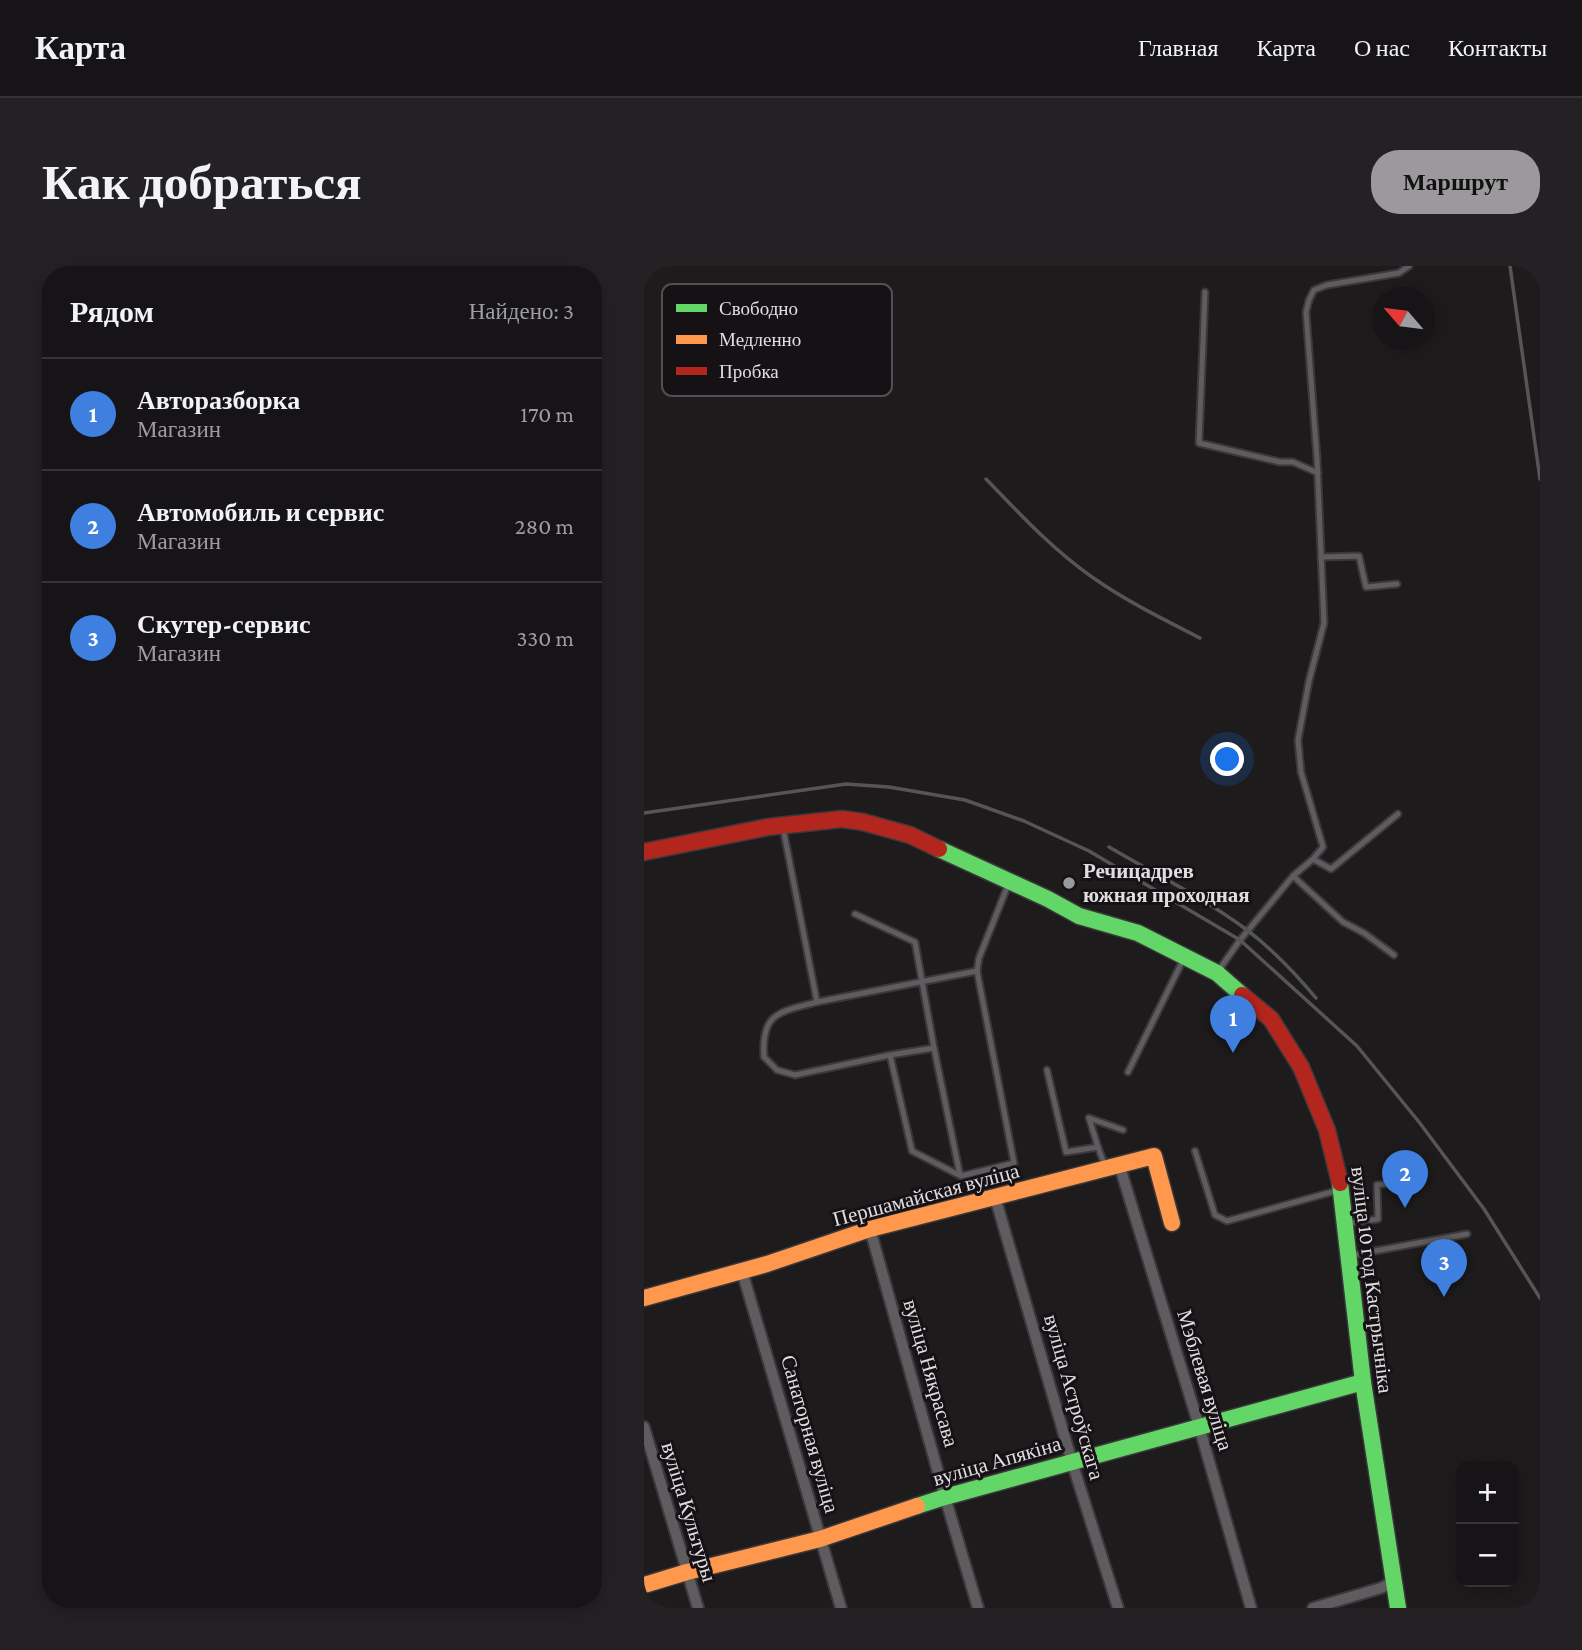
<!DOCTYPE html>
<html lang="ru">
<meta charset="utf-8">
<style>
:root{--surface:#161416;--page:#232123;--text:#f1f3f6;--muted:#9e9ea1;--line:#353335;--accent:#9c999c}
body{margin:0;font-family:"Crimson Pro",serif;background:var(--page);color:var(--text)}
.controls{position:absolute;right:21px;bottom:21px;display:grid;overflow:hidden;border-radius:14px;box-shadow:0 4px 18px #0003}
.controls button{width:63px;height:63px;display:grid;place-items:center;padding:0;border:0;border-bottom:2px solid var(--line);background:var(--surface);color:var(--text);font:35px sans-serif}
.compass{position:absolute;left:728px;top:21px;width:63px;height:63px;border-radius:50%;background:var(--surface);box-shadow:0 4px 18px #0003;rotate:298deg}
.you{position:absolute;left:584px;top:494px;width:24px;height:24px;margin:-18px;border:5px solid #fff;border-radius:50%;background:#1a73e8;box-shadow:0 0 0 10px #1a73e833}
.badge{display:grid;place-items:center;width:46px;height:46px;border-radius:50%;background:var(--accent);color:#fff;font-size:23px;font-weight:700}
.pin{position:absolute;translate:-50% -58px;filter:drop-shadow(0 2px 4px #0008)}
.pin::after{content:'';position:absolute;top:37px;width:24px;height:21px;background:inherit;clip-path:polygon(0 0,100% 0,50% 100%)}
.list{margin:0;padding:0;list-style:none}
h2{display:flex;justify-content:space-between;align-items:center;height:91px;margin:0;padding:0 28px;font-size:30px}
h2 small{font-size:23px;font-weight:400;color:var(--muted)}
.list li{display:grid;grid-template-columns:46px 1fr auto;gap:21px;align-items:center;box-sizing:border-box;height:112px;padding:0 28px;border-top:2px solid var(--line)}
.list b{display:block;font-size:26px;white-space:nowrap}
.list p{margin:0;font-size:23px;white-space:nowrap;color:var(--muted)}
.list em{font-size:23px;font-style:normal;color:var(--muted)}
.map{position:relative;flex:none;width:896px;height:1342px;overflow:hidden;border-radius:28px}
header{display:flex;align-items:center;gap:42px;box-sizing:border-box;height:98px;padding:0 35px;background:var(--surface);border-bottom:2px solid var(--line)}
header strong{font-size:33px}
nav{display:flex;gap:38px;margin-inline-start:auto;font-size:24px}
.intro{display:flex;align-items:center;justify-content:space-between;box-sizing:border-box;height:168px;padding:0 42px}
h1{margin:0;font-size:49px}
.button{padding:18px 32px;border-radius:28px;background:var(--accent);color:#111;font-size:24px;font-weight:700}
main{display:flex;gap:42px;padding:0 42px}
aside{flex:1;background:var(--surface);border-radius:28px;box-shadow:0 4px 18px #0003}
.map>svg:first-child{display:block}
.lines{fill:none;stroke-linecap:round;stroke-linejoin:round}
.lane-casing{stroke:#3a383a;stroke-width:9}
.street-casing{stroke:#3a383a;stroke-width:14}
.fast-casing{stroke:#3a383a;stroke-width:19}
.slow-casing{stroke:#3a383a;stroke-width:19}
.jam-casing{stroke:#3a383a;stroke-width:19}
.lane{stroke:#5e5c5e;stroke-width:5}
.street{stroke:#5e5c5e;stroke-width:10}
.fast{stroke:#63d668;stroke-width:16}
.slow{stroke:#ff974d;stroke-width:16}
.jam{stroke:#b3261e;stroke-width:16}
.rail{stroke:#565556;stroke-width:3.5}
.poi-dot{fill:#9c999c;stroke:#151115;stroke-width:2.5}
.labels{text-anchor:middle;stroke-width:6;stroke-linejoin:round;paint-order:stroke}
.poi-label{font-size:21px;font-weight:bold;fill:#e0dde0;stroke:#151115;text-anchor:start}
.street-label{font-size:21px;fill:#e0dde0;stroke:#151115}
.key{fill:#151115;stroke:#524e52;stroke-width:2}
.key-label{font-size:19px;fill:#e0dde0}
</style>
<header>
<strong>Карта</strong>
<nav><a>Главная</a><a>Карта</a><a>О нас</a><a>Контакты</a></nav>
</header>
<div class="intro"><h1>Как добраться</h1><a class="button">Маршрут</a></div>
<main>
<aside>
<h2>Рядом<small>Найдено: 3</small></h2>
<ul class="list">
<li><span class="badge" style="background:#3f7fe0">1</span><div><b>Авторазборка</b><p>Магазин</p></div><em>170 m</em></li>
<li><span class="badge" style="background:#3f7fe0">2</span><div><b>Автомобиль и сервис</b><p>Магазин</p></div><em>280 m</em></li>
<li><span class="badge" style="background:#3f7fe0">3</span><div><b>Скутер-сервис</b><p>Магазин</p></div><em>330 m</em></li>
</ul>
</aside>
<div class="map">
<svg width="896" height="1342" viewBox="0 0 896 1342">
<rect width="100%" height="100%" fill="#1e1b1d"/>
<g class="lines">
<defs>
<g id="lane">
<polyline points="561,26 555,177 636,196 649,196 674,207"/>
<polyline points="677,291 715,290 722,321 753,318"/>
<path d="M 139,562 L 173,736 C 136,746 117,746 120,791 L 133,804 L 151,809 L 246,789 L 290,782 L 271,676 L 211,648"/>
<polyline points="669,593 687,603 754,548"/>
<polyline points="649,610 669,593 679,581 657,506 654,474 665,415 680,357 673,193 662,46 665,34 670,24 683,19 755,7 765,0"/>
<polyline points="575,704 596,674 649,610 699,656 720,667 750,689"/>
<polyline points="333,705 335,692 364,619"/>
<polyline points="173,736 333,705 370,897 317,910 268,885 246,789"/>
<polyline points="290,782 316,909"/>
<polyline points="403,804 422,886 454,881 461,900"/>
<polyline points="484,806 540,692"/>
<polyline points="454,881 445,852 479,864"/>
<polyline points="551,885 571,949 583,955 695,924"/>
<polyline points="705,957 734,953 733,919 762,915"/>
<polyline points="709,989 823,968"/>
</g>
<g id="street">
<polyline points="475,898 555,1160 607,1342"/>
<polyline points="351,931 428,1196 474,1342"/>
<polyline points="226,963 301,1231 334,1342"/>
<polyline points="98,1005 197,1342"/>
<polyline points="0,1161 54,1342"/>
<polyline points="669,1342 737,1322 749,1316"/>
</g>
<g id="fast">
<polyline points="295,583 404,633 435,650 494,667 573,707 598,729"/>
<polyline points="696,917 719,1116 754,1342"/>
<polyline points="273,1240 301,1231 719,1116"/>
</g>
<g id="slow">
<polyline points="0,1032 123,998 226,963 510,890 528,957"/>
<polyline points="0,1319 43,1306 176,1273 273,1240"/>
</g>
<g id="jam">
<polyline points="0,586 124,561 198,553 219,556 266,569 295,583"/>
<polyline points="598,729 627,753 657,801 683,864 696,917"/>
</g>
</defs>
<!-- lane casing -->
<use href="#lane" class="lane-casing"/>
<!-- street casing -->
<use href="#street" class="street-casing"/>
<!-- fast casing -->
<use href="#fast" class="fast-casing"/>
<!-- slow casing -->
<use href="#slow" class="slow-casing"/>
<!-- jam casing -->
<use href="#jam" class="jam-casing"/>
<!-- lane -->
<use href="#lane" class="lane"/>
<!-- street -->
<use href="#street" class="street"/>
<!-- fast -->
<use href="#fast" class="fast"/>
<!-- slow -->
<use href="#slow" class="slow"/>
<!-- jam -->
<use href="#jam" class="jam"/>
<!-- rail -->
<g class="rail">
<polyline points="866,0 896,213"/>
<path d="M 342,213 C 376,248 408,283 448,311 C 482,335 519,353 556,372"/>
<polyline points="0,547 202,518 245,521 321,534 380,555 445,585 596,674 713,780 775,856 840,943 896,1032"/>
<path d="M 465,581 C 511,608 560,632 603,664 C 628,683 652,708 672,732"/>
</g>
</g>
<!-- markers -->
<circle class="poi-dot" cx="425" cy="617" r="7"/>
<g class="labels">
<!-- poi labels -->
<g class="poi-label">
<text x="439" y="612">Речицадрев<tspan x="439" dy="24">южная проходная</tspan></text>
</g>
<!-- street labels -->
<g class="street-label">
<text transform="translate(282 929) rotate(-15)" y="7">Першамайская вуліца</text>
<text transform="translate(728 1014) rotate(83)" y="7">вуліца 10 год Кастрычніка</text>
<text transform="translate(287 1107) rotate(74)" y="7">вуліца Някрасава</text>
<text transform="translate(561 1114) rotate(73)" y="7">Мэблевая вуліца</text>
<text transform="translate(430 1131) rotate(74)" y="7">вуліца Астроўскага</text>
<text transform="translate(166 1168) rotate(74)" y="7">Санаторная вуліца</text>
<text transform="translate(353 1195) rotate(-16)" y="7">вуліца Апякіна</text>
<text transform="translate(45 1246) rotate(73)" y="7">вуліца Культуры</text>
</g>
</g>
<!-- legend -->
<rect x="18" y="18" width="230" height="112" rx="10" class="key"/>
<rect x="32" y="38" width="31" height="8" fill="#63d668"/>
<rect x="32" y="69" width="31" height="9" fill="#ff974d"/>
<rect x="32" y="101" width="31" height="8" fill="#b3261e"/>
<g class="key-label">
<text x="75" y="49">Свободно</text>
<text x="75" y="80">Медленно</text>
<text x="75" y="112">Пробка</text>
</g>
</svg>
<div class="controls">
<button>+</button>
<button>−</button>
</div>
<svg class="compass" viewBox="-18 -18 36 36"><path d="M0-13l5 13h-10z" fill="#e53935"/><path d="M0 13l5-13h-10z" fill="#9e9ea1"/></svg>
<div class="you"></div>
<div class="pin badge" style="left:589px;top:787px;background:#3f7fe0">1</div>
<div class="pin badge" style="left:761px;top:942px;background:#3f7fe0">2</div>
<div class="pin badge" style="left:800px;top:1031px;background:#3f7fe0">3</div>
</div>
</main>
